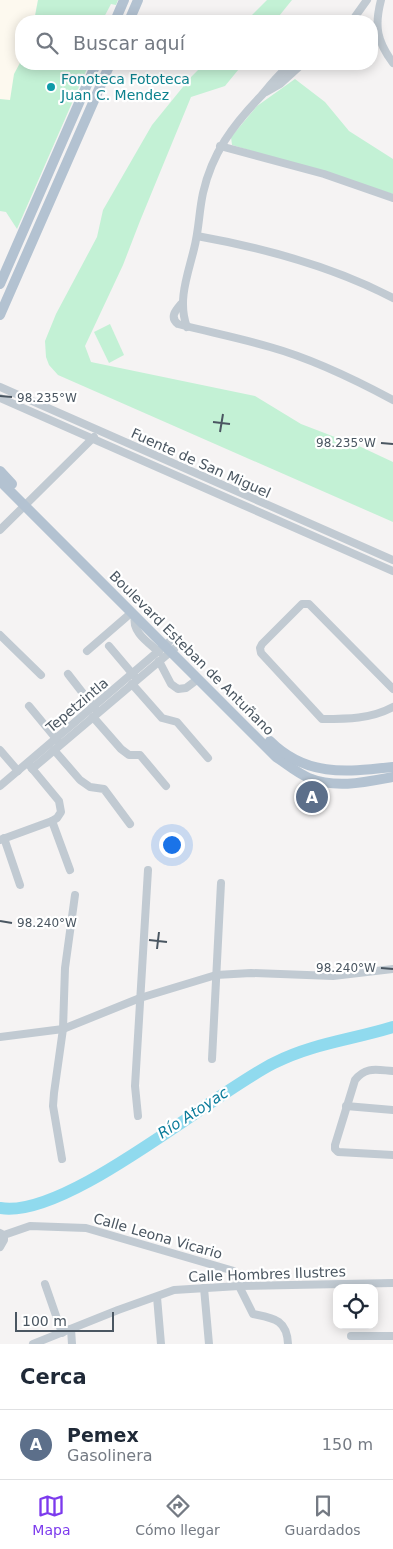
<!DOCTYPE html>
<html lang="es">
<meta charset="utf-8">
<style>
:root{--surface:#fff;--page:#f2f2f3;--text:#1f2937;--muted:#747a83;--line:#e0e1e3;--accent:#7c3aed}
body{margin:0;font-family:"DejaVu Sans",sans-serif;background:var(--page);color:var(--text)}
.controls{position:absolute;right:15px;bottom:15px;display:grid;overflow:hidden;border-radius:10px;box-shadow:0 2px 12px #0003}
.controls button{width:45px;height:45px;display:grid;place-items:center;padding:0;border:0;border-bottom:1px solid var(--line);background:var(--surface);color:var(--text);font:25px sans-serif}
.scale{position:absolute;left:15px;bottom:12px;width:99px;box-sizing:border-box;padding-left:5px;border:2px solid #4a5661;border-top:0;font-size:14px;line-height:18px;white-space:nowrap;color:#4a5661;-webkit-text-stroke:4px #fff;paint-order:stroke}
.you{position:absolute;left:171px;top:844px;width:18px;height:18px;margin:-12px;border:4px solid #fff;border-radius:50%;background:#1a73e8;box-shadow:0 0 0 8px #1a73e833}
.badge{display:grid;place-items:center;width:32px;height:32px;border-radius:50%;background:var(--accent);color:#fff;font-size:16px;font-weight:700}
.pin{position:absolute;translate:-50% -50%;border:2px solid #fff;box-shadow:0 1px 5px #0006}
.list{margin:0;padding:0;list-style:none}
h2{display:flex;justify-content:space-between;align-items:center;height:65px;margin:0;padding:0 20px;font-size:21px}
h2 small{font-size:16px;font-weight:400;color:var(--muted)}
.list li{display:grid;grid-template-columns:32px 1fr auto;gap:15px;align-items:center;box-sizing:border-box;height:70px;padding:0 20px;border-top:1px solid var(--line)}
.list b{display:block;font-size:19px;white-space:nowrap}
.list p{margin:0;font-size:16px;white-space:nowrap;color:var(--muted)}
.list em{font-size:16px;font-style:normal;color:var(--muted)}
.icon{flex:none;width:28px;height:28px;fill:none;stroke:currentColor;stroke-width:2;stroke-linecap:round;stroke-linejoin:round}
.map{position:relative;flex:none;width:393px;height:1344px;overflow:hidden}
.search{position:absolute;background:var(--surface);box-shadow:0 2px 12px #0003;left:15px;right:15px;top:15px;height:55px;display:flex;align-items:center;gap:12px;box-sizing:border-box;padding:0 18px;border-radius:20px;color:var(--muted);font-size:19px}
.sheet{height:135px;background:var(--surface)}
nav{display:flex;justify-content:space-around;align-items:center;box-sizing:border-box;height:70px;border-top:1px solid var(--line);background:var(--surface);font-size:14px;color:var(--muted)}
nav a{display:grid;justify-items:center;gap:2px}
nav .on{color:var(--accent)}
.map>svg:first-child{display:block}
.commercial{fill:#fdf9ef}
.green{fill:#c3f1d5}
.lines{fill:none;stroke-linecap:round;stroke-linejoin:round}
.river{stroke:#90daee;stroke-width:12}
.minor{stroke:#c1cad2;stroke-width:8}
.major{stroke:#b3c2d1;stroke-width:10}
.ticks{fill:none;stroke:#4a5661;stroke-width:2}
.culture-dot{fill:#0f9aa8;stroke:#fff;stroke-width:2}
.labels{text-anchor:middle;stroke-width:4.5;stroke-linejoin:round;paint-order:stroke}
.culture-label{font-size:14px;fill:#0d838f;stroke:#fff;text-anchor:start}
.street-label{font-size:14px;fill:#4a5661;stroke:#fff}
.water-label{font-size:15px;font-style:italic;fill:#0c7c9b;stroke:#fff}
.ticks-label{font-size:12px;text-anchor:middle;fill:#4a5661;stroke:#fff;stroke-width:4.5;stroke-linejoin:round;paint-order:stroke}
</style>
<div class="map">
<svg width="393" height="1344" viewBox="0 0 393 1344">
<rect width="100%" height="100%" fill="#f5f3f3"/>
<!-- commercial -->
<polygon class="commercial" points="0,0 38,0 34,21 21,21 21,61 10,101 0,99"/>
<!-- green -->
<g class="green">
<polygon points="38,0 118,0 116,5 111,4 102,21 34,21"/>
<polygon points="267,0 292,0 275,21 246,21"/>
<polygon points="21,61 21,64 89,64 17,229 6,212 0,211 0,99 10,100 14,74"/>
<polygon points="204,64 243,64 225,86 191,97 140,221 123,265 85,346 91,362 255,396 301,424 361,447 393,462 393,522 58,375 49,365 46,357 45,341 56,314 97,237 103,210 152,125 191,77"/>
<polygon points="295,79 325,102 349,131 393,159 393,194 232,145 231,137 257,106"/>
<polygon points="110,324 124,355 109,363 94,332"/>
</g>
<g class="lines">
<!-- river -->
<path class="river" d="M 0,1208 C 65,1220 210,1095 274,1063 C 314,1043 351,1040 393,1027"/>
<!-- minor -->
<g class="minor">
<path d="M 381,0 C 374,27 377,41 393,63"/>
<polyline points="352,21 367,0"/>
<polyline points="266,92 280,84 302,64"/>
<polyline points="220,146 324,174 393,198"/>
<path d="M 197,236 C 264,248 332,266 393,298"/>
<path d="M 182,303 C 176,310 169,317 178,324 C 209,332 240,338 270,347 C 313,359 354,379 393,400"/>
<path d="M 187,327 C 177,301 188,274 194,249 C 199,230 199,211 203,193 C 212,153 233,125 261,96 C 272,84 278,73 292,64"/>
<polyline points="0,387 393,560"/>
<polyline points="0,398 393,571"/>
<polyline points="0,530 94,437"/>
<path d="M 135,616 C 131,632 149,643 159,652"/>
<polyline points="0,635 41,675"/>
<polyline points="109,646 136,678"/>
<polyline points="87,651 131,613"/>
<polyline points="159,661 171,684 178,689 186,688 198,679"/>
<polyline points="68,674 96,710"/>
<polyline points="132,684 162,718 177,722 208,758"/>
<path d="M 393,689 L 309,604 L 302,604 L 262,644 L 260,648 L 261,653 L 322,719 C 347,719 371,719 393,707"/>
<polyline points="29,706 58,741"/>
<polyline points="93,717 121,749 129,755 140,755 166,786"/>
<polyline points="0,750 18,771"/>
<polyline points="54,750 80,780 90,787 104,789 130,824"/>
<polyline points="32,769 175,648"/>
<polyline points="0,786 169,642"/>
<polyline points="52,821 70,870"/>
<polyline points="4,838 20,885"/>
<polyline points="0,840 52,821 57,818 61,812 59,801 30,766"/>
<polyline points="0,1037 63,1029 140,998 216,975 251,973 333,976 393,969"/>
<polyline points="212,1059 221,883"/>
<path d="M 393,1071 C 377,1070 366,1066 355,1080 L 335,1145 L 335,1149 L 338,1152 L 393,1155"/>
<polyline points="346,1106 393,1110"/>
<polyline points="138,1116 135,1086 148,870"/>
<polyline points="62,1159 53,1106 54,1093 63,1029 65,968 75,895"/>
<path d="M 0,1233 L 4,1235 L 30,1226 L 86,1228 L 234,1271 L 239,1286 L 253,1314 C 273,1318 287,1319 288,1344"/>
<polyline points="0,1247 4,1240 4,1235"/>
<polyline points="45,1284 62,1333"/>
<polyline points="204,1288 209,1344"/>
<polyline points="157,1297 161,1344"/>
<polyline points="71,1329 72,1344"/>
<polyline points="351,1336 393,1336"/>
<polyline points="33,1344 118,1310 174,1290 239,1286 393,1283"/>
</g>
<!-- major -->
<g class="major">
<polyline points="115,21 124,0"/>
<polyline points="129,21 138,0"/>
<polyline points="0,284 96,64"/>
<polyline points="0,315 110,64"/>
<polyline points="0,471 12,484"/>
<path d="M 0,481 L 276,757 C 287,764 297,773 309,778 C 336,789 366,782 393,777"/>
<path d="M 270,741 C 306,777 346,772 393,767"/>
</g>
</g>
<!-- ticks -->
<path class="ticks" d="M 0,396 L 12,397M 213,422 L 230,424M 220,432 L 223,414M 381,443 L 393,444M 0,921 L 12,923M 149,940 L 167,942M 157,949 L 159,932M 381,968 L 393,969"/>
<!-- markers -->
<circle class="culture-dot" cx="51" cy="87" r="5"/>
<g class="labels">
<!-- culture labels -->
<g class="culture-label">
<text x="61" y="84">Fonoteca Fototeca<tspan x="61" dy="16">Juan C. Mendez</tspan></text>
</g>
<!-- street labels -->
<g class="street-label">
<text transform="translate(201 463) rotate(24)" y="5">Fuente de San Miguel</text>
<text transform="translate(192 653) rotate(45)" y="5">Boulevard Esteban de Antuñano</text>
<text transform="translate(77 705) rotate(-40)" y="5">Tepetzintla</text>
<text transform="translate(158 1236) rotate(16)" y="5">Calle Leona Vicario</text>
<text transform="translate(267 1274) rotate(-2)" y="5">Calle Hombres Ilustres</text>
</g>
<!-- water labels -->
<g class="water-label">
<text transform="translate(193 1113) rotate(-33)" y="5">Río Atoyac</text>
</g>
</g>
<g class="ticks-label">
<text x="47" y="402">98.235°W</text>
<text x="346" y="447">98.235°W</text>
<text x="47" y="927">98.240°W</text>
<text x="346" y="972">98.240°W</text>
</g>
</svg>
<div class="controls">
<button><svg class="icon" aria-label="locate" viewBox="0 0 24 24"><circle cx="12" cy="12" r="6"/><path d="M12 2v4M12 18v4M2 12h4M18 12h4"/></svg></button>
</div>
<div class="scale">100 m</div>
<div class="you"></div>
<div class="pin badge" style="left:312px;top:797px;background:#5c6f8a">A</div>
<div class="search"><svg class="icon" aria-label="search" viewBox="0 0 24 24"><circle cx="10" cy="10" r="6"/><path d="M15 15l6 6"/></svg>Buscar aquí</div>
</div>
<section class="sheet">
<h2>Cerca<small></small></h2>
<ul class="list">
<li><span class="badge" style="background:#5c6f8a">A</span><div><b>Pemex</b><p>Gasolinera</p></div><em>150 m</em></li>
</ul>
</section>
<nav>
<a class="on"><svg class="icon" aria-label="map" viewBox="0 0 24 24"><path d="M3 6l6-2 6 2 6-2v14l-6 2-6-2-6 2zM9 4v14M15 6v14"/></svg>Mapa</a>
<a><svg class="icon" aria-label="directions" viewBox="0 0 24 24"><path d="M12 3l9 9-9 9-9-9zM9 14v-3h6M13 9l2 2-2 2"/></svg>Cómo llegar</a>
<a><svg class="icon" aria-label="saved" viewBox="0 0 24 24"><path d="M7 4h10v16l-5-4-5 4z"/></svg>Guardados</a>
</nav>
